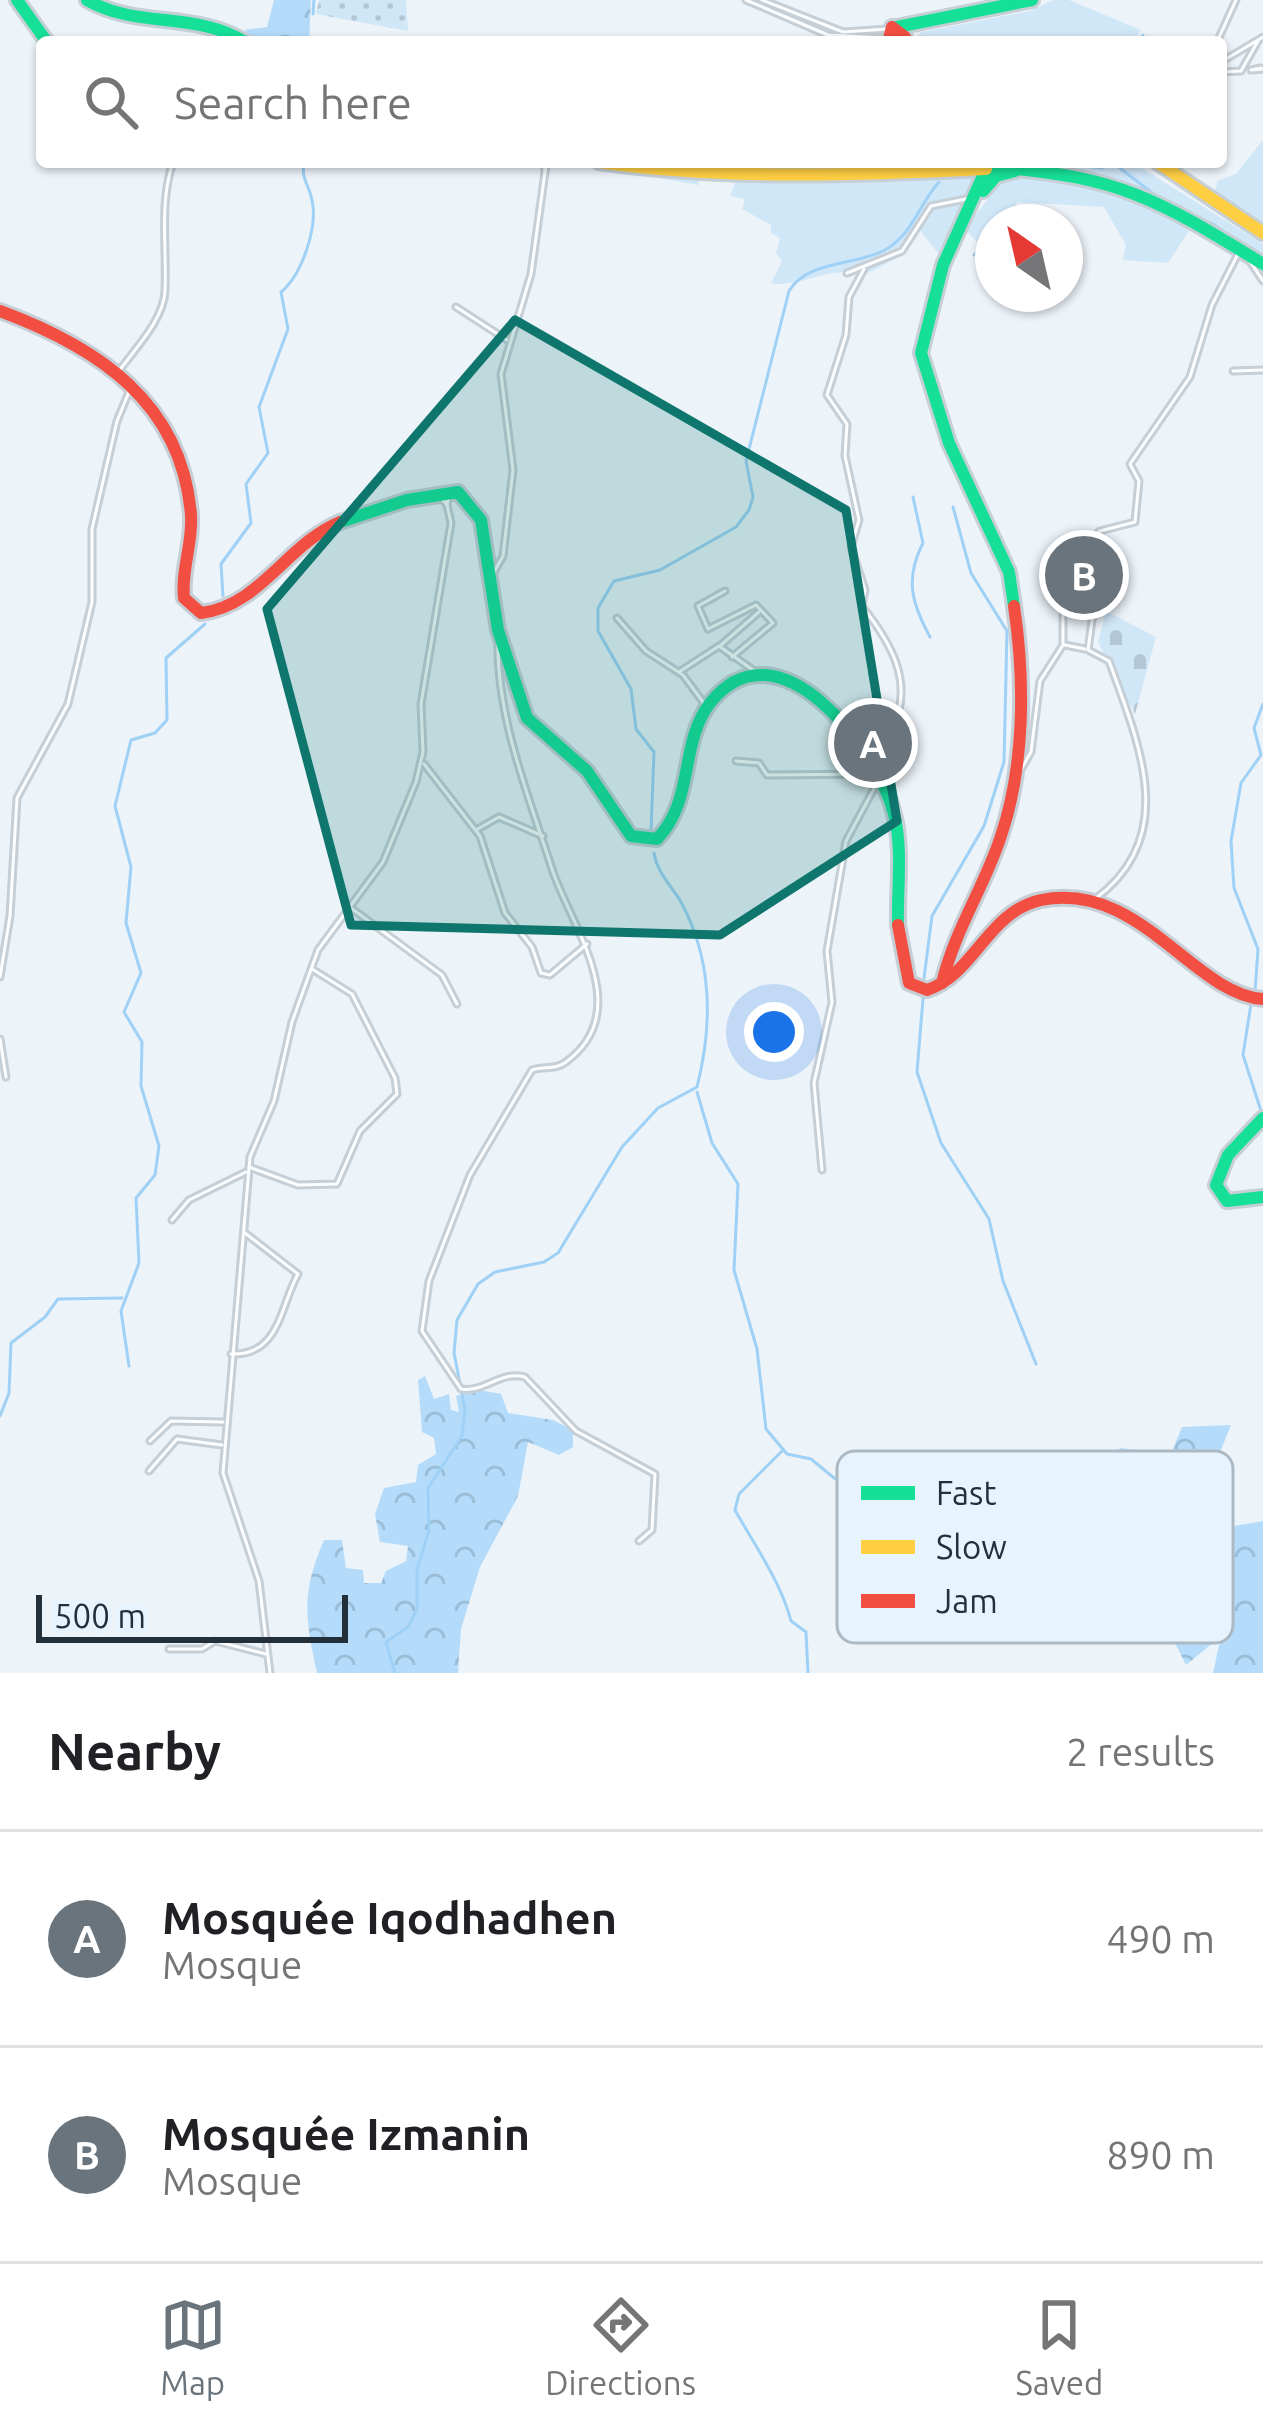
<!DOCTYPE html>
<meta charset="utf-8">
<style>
:root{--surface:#fff;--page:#f2f2f2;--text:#202124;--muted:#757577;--line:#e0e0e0;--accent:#6a747c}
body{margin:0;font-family:Ubuntu,sans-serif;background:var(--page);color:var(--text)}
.compass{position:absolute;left:975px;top:204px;width:108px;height:108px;border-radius:50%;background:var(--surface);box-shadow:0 3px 9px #0004;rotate:326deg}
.scale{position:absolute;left:36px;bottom:30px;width:312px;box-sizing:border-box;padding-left:12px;border:6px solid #243039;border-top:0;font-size:33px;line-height:42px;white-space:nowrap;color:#243039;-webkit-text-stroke:9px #e7f4fe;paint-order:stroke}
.you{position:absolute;left:774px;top:1032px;width:42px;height:42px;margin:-30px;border:9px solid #fff;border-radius:50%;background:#1a73e8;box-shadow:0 0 0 18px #1a73e833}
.badge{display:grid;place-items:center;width:78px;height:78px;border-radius:50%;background:var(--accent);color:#fff;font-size:39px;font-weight:700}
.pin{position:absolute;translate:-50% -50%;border:6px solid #fff;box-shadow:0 3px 12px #0006}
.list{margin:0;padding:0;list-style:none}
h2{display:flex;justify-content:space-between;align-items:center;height:156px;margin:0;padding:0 48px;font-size:51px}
h2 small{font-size:39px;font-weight:400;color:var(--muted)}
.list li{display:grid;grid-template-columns:78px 1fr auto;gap:36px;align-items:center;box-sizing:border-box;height:216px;padding:0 48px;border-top:3px solid var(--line)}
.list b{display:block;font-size:45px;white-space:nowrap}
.list p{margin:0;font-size:39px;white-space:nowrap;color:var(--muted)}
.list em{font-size:39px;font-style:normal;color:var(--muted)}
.icon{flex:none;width:66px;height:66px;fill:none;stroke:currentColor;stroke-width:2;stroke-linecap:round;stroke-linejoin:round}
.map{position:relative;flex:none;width:1263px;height:1673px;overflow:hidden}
.search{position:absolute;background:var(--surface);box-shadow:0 3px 9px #0004;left:36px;right:36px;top:36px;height:132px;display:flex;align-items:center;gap:30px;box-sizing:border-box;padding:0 42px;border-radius:12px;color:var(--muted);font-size:45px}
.sheet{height:588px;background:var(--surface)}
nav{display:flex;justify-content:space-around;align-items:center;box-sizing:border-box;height:168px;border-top:3px solid var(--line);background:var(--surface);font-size:33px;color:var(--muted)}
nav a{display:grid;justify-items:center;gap:6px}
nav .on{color:var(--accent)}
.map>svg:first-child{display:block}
.green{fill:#d0e7f8}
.forest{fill:url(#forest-crowns)}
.cemetery{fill:url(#cemetery-stones)}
.park{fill:url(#park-dots)}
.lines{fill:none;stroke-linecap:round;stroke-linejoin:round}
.stream{stroke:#9fd1f6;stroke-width:3}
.street-casing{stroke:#c6cfd6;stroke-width:9}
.fast-casing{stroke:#c6cfd6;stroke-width:18}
.slow-casing{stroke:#c6cfd6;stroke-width:18}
.jam-casing{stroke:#c6cfd6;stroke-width:18}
.street{stroke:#fcfdfe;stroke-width:3}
.fast{stroke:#16e098;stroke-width:12}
.slow{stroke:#ffcf43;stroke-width:12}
.jam{stroke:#f24e42;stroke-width:12}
.marked{fill:#0f766e;fill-opacity:0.2;stroke:#0f766e;stroke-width:9;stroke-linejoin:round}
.key{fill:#e7f4fe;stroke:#acb9c3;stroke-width:3}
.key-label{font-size:33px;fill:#243039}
</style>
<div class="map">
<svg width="1263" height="1673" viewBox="0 0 1263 1673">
<defs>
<pattern id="forest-crowns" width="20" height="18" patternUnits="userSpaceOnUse" patternTransform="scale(3)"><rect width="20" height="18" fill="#b4dcfa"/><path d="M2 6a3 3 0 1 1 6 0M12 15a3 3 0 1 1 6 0" fill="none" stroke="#9bbdd7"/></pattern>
<pattern id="cemetery-stones" width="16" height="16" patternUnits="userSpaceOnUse" patternTransform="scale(3)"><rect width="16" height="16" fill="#d0e7f8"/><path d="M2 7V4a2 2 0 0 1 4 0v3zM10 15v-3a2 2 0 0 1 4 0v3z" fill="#b2c6d5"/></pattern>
<pattern id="park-dots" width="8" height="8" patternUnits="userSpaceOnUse" patternTransform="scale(3)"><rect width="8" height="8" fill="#d0e7f8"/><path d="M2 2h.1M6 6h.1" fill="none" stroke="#b2c6d5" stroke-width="1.8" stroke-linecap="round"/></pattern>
</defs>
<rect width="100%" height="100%" fill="#ecf3f9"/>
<!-- green -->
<g class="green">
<polygon points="1053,0 1069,0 1141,30 1134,42 908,42 922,32 1030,11"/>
<polygon points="1263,140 1263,222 1215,191 1217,181 1236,174"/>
<path d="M 1132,162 L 1263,244 L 1263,277 L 1196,220 L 1168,263 L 1123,260 L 1126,245 L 1104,207 L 1017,202 L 1011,222 L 993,222 L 993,259 L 965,229 L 1001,182 L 1004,165 L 978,166 L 977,185 L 938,253 L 919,229 L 903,255 L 862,276 C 830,263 802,289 771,283 L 782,261 L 776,253 L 780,238 L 771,233 L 771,225 L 742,209 L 745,199 L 730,196 L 737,178 L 701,178 L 698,185 L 576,163 Z"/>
</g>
<!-- forest -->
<g class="forest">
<polygon points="274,0 311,0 309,42 257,42 244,30 267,27"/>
<path d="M 425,1376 L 434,1399 L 449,1394 L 451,1410 L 459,1412 L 456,1396 L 474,1389 L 501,1394 L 508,1413 L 553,1420 L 573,1430 L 573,1447 L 559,1455 L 528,1442 L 518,1496 L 480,1567 L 461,1629 L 458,1673 L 317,1673 C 305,1617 301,1593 324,1540 L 342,1540 L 346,1568 L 363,1570 L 364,1583 L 381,1583 L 386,1571 L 406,1561 L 408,1546 L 380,1542 L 375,1514 L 384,1488 L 416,1482 L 418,1465 L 436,1454 L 434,1438 L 422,1432 L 418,1380 Z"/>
<path d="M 1231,1425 L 1204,1492 L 1234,1526 L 1263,1521 L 1263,1673 L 1213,1673 L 1221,1636 L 1186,1665 L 1173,1639 L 1180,1525 L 1159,1526 L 1144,1587 L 1080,1578 C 1080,1522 1087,1493 1120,1448 L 1171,1454 L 1182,1427 Z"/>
</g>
<!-- cemetery -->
<polygon class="cemetery" points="1106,611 1156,637 1135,714 1098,642"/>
<!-- park -->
<polygon class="park" points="319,0 406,0 408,31 316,14"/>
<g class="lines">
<!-- stream -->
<g class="stream">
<polyline points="313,14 314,0"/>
<polyline points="310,37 311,42"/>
<polyline points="1139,42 1143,35"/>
<polyline points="1054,162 1102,168"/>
<polyline points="1112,162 1160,199"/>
<polyline points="966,166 976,162"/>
<polyline points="1191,216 1213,224 1244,248"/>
<polyline points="1016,222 1019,208"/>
<polyline points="974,255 993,237"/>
<path d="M 913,497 L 923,543 C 905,578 911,602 930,637"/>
<path d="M 223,596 L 221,564 L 251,523 L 246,484 L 268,453 L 259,407 L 288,329 L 281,292 C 302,275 318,227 312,200 C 309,184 301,180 304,162"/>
<path d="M 651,832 L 654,752 L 636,729 L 631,689 L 598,631 L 598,608 L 614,581 L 660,570 L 736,527 L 749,510 L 753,497 L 746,461 L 789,291 C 808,260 855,266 885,250 C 913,234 919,204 939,182"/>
<polyline points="924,978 932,916 984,826 1004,762 1007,631 971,573 953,507"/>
<polyline points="1255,992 1258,949 1234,888 1231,841 1241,783 1261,755 1254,728 1263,704"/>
<polyline points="923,999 917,1072 941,1143 989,1219 1003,1281 1036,1364"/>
<polyline points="1251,1004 1243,1055 1262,1114"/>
<polyline points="697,1092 712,1143 738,1184 734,1270 757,1349 766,1429 787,1454 811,1459 834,1478 889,1505 909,1525 920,1551 946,1575 964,1575 991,1608"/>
<polyline points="129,1366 121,1311 139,1263 136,1198 155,1175 159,1146 141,1086 142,1042 124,1012 141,973 126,923 131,867 115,806 131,740 155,733 167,720 166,658 205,624"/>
<polyline points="0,1416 9,1393 11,1343 45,1317 58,1299 122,1298"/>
<path d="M 782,1451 L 739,1494 L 735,1510 C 755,1546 781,1582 791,1621 L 806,1632 L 808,1673"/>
<path d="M 395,1673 L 386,1642 L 408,1627 L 417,1609 L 417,1570 L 429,1530 L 428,1488 L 462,1436 L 465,1409 L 454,1353 L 457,1320 L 478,1284 L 495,1272 L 544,1262 L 558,1253 L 622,1147 L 658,1108 L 697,1087 C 713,1024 713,961 681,902 C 671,885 657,873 654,853"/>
</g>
<defs>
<g id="street">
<polyline points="746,0 828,35 886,38"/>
<polyline points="762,0 843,32 888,29"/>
<polyline points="1217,42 1236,0"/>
<polyline points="1221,62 1263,37"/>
<polyline points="1261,68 1251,70 1263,69"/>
<polyline points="1221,72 1241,71 1258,41"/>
<polyline points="544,162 545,172 547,162"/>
<polyline points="1245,254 1263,281"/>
<polyline points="847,273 902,251 931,206 976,197"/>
<polyline points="456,307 507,340"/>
<path d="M 119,371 C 135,349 164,319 165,291 C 167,248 159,203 173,162"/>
<polyline points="1233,371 1263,370"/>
<polyline points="438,494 447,505 449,494"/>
<path d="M 1082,559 L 1096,591 L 1088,650 L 1109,661 C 1138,742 1181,836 1095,899"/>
<polyline points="493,574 503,556 513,470 501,374 531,274 545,172"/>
<polyline points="725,591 698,606 708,629 756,605 773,623 732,657"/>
<polyline points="617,618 646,651 683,675 706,706"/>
<path d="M 498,638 C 496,717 528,794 552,869 C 570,925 637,1010 566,1062 C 556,1070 543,1066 532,1070 L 470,1175 L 429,1281 L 422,1331 L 461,1389 C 484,1393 501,1370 525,1377 L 576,1431 L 655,1474 L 652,1530 L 639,1541"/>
<polyline points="721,645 759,612"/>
<polyline points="1065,645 1085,649"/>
<polyline points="679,672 719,646 763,677"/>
<path d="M 857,738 L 892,729 C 915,683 891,643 862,606 L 865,590 L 851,547 L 859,520 L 845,456 L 847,424 L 827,395 L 846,335 L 849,297 L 864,269"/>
<polyline points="736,761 759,763 767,775 876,774"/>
<polyline points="424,764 480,836 505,913 532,947 541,973 550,975 587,944"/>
<polyline points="1019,773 1031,752 1040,681 1063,645 1063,591 1087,542 1100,531 1135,522 1139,481 1130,464 1190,377 1212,305 1239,252"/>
<polyline points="476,830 499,817 543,836"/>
<polyline points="351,908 442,975 457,1004"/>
<polyline points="0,977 10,916 17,798 68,704 92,602 92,529 117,421 131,387"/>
<polyline points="0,1039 6,1077"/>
<polyline points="249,1167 298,1185 337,1184 360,1131 397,1094 395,1078 352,994 312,969"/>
<polyline points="822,1170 814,1083 832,1002 827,951 846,841 877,783"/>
<polyline points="172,1220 189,1200 246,1172"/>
<path d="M 231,1354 C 280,1356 280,1306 298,1274 L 245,1233"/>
<polyline points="150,1441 171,1421 223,1422"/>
<polyline points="149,1471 177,1439 222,1445"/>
<polyline points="169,1649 202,1649 215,1641 266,1654"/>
<polyline points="270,1673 259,1581 223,1473 250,1157 274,1101 292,1022 318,950 383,862 416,782 423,752 421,704 451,523 447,505"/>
</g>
<g id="fast">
<polyline points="17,0 47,42"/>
<path d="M 87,0 C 137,29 196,11 245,42"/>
<polyline points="897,27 1032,0"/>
<path d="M 995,167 C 1121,177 1157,199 1263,264"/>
<polyline points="995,167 986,169 943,265 921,353 949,443 1009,572 1014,606"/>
<polyline points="983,191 996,176 1015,171"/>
<path d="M 340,522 L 407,500 L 458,492 L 481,520 L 498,630 L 527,718 L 587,771 L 631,836 L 657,839 C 695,800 679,744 710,703 C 778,617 878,750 894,814 C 903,849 897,889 898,925"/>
<polyline points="1263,1118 1228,1155 1216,1185 1227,1201 1263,1197"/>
</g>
<g id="slow">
<path d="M 599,162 C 725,180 859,175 986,169"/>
<polyline points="1157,162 1263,233"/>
</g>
<g id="jam">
<polyline points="888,42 892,27 905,37"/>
<path d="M 0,311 C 97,347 182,402 191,515 C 193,543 181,570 184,598 L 201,613 C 260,606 287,544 340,522"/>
<path d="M 898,925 L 909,983 L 927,990 C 975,974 987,912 1041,900 C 1139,880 1193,994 1263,999"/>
<path d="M 942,983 C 956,927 984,888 1001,836 C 1025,765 1025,680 1014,606"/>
</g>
</defs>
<!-- street casing -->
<use href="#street" class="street-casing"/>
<!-- fast casing -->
<use href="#fast" class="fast-casing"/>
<!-- slow casing -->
<use href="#slow" class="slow-casing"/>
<!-- jam casing -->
<use href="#jam" class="jam-casing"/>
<!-- street -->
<use href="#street" class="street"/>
<!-- fast -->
<use href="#fast" class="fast"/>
<!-- slow -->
<use href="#slow" class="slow"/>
<!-- jam -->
<use href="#jam" class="jam"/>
</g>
<!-- marked area -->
<path class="marked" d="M 515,320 L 846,510 L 897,821 L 720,935 L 351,925 L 267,609 Z"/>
<!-- legend -->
<rect x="837" y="1451" width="396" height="192" rx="18" class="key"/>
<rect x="861" y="1486" width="54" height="14" fill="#16e098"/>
<rect x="861" y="1540" width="54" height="14" fill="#ffcf43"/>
<rect x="861" y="1594" width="54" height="14" fill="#f24e42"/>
<g class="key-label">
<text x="936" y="1505">Fast</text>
<text x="936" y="1559">Slow</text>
<text x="936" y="1613">Jam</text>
</g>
</svg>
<svg class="compass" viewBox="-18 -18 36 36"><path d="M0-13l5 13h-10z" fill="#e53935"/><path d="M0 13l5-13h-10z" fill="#757577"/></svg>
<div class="scale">500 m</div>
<div class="you"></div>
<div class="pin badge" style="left:873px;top:743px">A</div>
<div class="pin badge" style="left:1084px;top:575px">B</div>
<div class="search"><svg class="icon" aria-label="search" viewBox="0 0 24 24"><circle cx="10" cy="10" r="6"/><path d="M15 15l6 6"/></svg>Search here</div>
</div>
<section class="sheet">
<h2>Nearby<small>2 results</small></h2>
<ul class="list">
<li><span class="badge">A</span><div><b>Mosquée Iqodhadhen</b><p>Mosque</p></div><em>490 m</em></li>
<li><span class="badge">B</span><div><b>Mosquée Izmanin</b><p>Mosque</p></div><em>890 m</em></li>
</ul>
</section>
<nav>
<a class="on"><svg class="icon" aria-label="map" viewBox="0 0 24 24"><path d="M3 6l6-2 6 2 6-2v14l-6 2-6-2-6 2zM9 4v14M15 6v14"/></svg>Map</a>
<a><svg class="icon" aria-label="directions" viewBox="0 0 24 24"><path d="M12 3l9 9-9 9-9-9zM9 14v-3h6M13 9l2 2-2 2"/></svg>Directions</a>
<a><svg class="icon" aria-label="saved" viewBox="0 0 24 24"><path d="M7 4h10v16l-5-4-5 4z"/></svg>Saved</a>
</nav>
